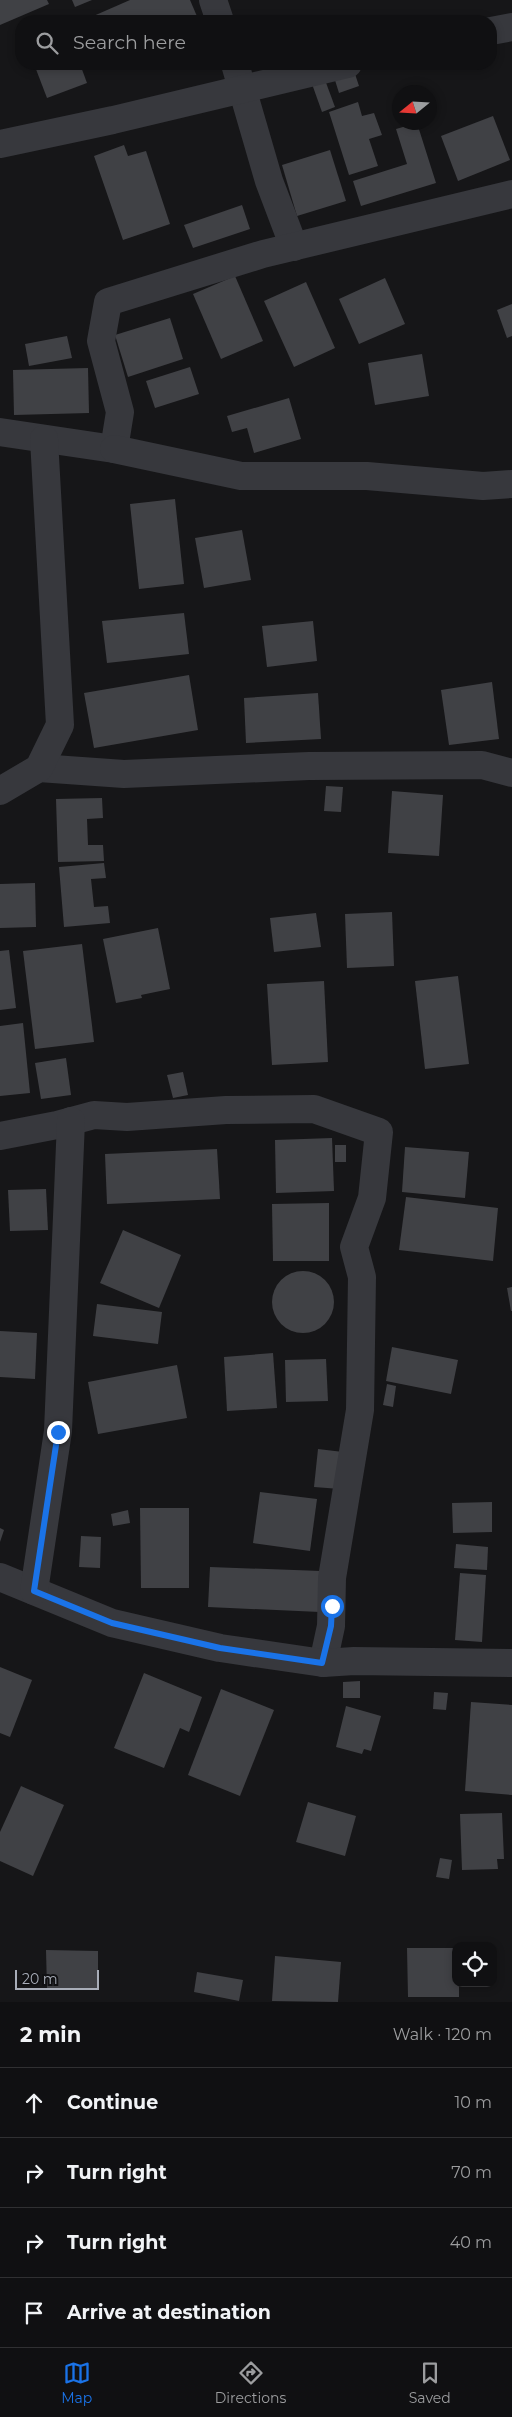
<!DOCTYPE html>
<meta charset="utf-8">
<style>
:root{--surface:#101012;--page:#19191b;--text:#f1f3f6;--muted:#9c9d9f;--line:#303032;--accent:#1a73e8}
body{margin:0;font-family:Montserrat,sans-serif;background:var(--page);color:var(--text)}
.controls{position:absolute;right:15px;bottom:15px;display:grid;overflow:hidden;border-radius:10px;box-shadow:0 2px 8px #0003}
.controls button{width:45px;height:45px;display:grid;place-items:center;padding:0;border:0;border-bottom:1px solid var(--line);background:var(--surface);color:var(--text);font:25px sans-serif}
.compass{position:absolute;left:392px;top:85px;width:45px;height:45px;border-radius:50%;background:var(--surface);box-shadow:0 2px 8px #0003;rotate:252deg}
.scale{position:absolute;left:15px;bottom:12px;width:84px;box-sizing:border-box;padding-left:5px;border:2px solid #a8adb8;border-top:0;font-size:14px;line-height:18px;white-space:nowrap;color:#a8adb8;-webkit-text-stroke:4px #111113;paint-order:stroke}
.stop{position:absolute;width:15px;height:15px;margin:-11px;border:4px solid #1a73e8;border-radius:50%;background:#fff}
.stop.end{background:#1a73e8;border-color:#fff;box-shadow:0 1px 5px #0008}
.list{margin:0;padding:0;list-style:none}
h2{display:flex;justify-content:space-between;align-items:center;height:65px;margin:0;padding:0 20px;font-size:21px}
h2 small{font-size:16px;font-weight:400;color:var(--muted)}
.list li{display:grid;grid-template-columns:32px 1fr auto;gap:15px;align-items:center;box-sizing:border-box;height:70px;padding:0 20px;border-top:1px solid var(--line)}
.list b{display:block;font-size:19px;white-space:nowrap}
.list em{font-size:16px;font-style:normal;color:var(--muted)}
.icon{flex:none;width:28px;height:28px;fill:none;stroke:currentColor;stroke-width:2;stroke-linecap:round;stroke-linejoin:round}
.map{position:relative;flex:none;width:512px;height:2002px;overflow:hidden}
.search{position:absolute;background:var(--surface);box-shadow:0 2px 8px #0003;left:15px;right:15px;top:15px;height:55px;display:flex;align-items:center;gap:12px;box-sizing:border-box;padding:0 18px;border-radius:20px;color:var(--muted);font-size:19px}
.sheet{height:345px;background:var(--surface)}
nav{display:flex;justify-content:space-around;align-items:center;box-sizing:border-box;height:70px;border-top:1px solid var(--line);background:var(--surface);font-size:14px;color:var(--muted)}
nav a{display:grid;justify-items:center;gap:2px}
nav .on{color:var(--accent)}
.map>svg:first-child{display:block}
.building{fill:#404145}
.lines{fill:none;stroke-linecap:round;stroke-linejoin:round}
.minor{stroke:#37383d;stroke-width:28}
.route{stroke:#1a73e8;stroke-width:6}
</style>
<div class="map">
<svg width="512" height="2002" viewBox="0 0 512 2002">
<rect width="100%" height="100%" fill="#161618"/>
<!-- building -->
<g class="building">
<polygon points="0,0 47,0 49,4 0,25"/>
<polygon points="72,0 92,0 75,7"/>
<polygon points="130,0 190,0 199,21 82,21"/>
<polygon points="34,64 80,64 87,83 47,98"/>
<polygon points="101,64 115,64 103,69"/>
<polygon points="354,71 359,86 339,93 334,77"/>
<polygon points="325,80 335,107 322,112 312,84"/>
<polygon points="358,102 362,116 374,113 382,135 369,139 378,166 349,175 329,112"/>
<polygon points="493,116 510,160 458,181 441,136"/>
<polygon points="417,123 436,183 361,206 353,181 407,164 396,129"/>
<polygon points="124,145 128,156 146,151 170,224 123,240 94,156"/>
<polygon points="330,150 346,201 297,216 282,165"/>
<polygon points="242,205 250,229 193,248 184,225"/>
<polygon points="235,276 263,341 221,359 193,294"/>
<polygon points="385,278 405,324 359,344 339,299"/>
<polygon points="306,282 335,348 294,367 264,301"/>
<polygon points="512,304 512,336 507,338 497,310"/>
<polygon points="170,318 183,359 128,377 115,335"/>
<polygon points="67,336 72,358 29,366 25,344"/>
<polygon points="422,354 429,396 375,405 368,363"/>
<polygon points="190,367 199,394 155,408 146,381"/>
<polygon points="88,368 89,413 14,415 13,370"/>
<polygon points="289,398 301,439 254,453 247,428 232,432 227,416"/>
<polygon points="175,499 184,584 139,589 130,504"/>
<polygon points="242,530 251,580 204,588 195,538"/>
<polygon points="184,613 189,654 107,663 102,621"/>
<polygon points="313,621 317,661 267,667 262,626"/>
<polygon points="189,675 198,730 94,748 84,693"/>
<polygon points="492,682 499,739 449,745 441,690"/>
<polygon points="318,693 321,739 246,743 244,698"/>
<polygon points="326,786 343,787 341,812 324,811"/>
<polygon points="392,791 443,795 439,856 388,853"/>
<polygon points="102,798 103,818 87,819 88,845 103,845 104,861 58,862 56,799"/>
<polygon points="104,863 106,878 91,879 94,907 108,906 110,923 64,927 59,867"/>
<polygon points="35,883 36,927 0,928 0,884"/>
<polygon points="392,912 394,966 347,968 345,914"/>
<polygon points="316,913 321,947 274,952 270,918"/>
<polygon points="158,928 170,989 141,995 142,998 116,1003 103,939"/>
<polygon points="82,944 94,1042 35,1049 23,951"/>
<polygon points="9,950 16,1008 0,1010 0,951"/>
<polygon points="458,976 469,1064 425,1069 415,981"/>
<polygon points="324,981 328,1062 272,1065 267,984"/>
<polygon points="23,1023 30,1093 0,1096 0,1026"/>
<polygon points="66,1058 71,1095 41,1099 35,1063"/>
<polygon points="183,1072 188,1095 173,1098 167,1075"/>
<polygon points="332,1138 334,1191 276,1193 275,1140"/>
<rect x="335" y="1145" width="11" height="17"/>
<polygon points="405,1147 469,1152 465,1198 402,1192"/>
<polygon points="217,1149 220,1199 107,1204 105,1154"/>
<polygon points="46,1189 48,1230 10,1231 8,1190"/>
<polygon points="406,1197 498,1208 493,1261 399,1250"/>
<polygon points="329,1203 329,1261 273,1261 272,1204"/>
<polygon points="123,1230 181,1255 159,1308 100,1283"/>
<circle cx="303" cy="1302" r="31"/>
<polygon points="512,1287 512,1311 511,1311 507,1288"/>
<polygon points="97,1304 162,1312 158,1344 93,1336"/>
<polygon points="0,1331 37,1333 35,1379 0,1377"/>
<polygon points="392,1347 458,1360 451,1394 386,1381"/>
<polygon points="273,1353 277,1408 227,1411 224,1357"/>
<polygon points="326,1359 328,1401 286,1402 285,1360"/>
<polygon points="177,1365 187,1418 98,1434 88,1382"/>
<polygon points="387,1384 396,1386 393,1407 383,1405"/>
<polygon points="318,1449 343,1452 340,1489 314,1487"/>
<polygon points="260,1492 317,1499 310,1551 253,1543"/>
<polygon points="492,1502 492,1532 453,1533 452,1503"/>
<polygon points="140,1508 189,1508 189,1588 141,1588"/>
<polygon points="128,1510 130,1523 113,1526 111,1514"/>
<polygon points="0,1528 4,1530 0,1542"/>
<polygon points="81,1536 101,1537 100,1568 79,1567"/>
<polygon points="456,1544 488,1547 487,1570 454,1568"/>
<polygon points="210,1567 321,1571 320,1612 208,1607"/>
<polygon points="460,1573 486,1575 482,1642 455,1640"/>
<polygon points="0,1667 32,1680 10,1737 0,1733"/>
<polygon points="144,1673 202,1697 189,1732 180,1728 164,1768 114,1748"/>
<polygon points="360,1681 360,1698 343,1698 343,1682"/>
<polygon points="221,1689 274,1710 240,1796 188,1775"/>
<polygon points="434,1692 448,1693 446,1710 433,1709"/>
<polygon points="471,1702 512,1705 512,1795 465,1791"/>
<polygon points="346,1706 381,1716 371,1751 364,1749 362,1754 336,1747"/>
<polygon points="21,1786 64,1805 33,1876 0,1861 0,1832"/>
<polygon points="308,1802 356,1816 345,1856 296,1842"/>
<polygon points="502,1813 504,1859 497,1859 498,1869 462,1870 460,1814"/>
<polygon points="440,1858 452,1860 449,1879 436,1877"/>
<polygon points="407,1948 456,1948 456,1983 459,1983 459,1997 408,1997"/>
<polygon points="46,1950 98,1951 98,1988 47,1988"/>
<polygon points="275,1956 341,1962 338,2002 272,2001"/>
<polygon points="197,1972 243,1980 239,2001 194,1992"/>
</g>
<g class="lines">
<!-- minor -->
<g class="minor">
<polyline points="213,0 220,21"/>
<polyline points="491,31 512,27"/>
<polyline points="235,64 269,181 294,247"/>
<polyline points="0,144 113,120 348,64"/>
<polyline points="0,432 114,449 120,412 101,341 108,302 263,254 512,194"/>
<polyline points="114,449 241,476 367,476 483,486 512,484"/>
<polyline points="39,768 124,774 309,766 482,765 512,773"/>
<polyline points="0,791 39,768 60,725 44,439"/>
<polyline points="0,1136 57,1125 94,1115 127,1117 226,1110 314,1109 379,1132 372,1198 354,1247 362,1277 360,1410 332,1578 331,1626 323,1663"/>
<polyline points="0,1577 112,1623 220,1648 323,1663 354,1661 512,1663"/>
<polyline points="34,1591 58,1431 71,1121"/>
</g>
</g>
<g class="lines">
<!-- route -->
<polyline class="route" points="58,1432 34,1591 112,1623 220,1648 322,1663 331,1626 332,1606"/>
</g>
</svg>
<div class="controls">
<button><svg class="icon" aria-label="locate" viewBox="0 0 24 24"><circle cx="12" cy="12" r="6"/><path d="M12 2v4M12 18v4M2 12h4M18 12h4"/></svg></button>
</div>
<svg class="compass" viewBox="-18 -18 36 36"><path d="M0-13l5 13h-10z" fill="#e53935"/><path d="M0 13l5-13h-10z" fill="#9c9d9f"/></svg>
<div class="scale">20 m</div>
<div class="stop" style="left:332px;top:1606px"></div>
<div class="stop end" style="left:58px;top:1432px"></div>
<div class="search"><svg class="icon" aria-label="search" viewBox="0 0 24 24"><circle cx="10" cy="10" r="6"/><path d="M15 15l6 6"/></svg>Search here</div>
</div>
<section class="sheet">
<h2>2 min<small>Walk · 120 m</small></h2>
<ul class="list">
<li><svg class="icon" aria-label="ahead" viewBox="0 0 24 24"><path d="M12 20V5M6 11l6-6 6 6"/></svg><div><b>Continue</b></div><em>10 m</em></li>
<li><svg class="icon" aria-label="right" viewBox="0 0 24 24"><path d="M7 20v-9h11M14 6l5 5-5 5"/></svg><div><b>Turn right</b></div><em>70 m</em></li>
<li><svg class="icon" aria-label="right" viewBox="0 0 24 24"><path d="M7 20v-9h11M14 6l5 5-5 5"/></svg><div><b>Turn right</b></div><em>40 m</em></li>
<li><svg class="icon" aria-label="arrive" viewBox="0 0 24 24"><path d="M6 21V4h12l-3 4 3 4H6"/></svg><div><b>Arrive at destination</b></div></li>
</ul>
</section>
<nav>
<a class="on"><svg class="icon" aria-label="map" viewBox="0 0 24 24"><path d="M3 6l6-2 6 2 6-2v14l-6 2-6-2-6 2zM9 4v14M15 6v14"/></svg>Map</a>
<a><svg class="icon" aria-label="directions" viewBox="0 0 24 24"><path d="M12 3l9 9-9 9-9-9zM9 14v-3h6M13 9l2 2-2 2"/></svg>Directions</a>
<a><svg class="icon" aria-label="saved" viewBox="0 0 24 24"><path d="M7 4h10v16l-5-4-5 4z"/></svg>Saved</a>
</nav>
